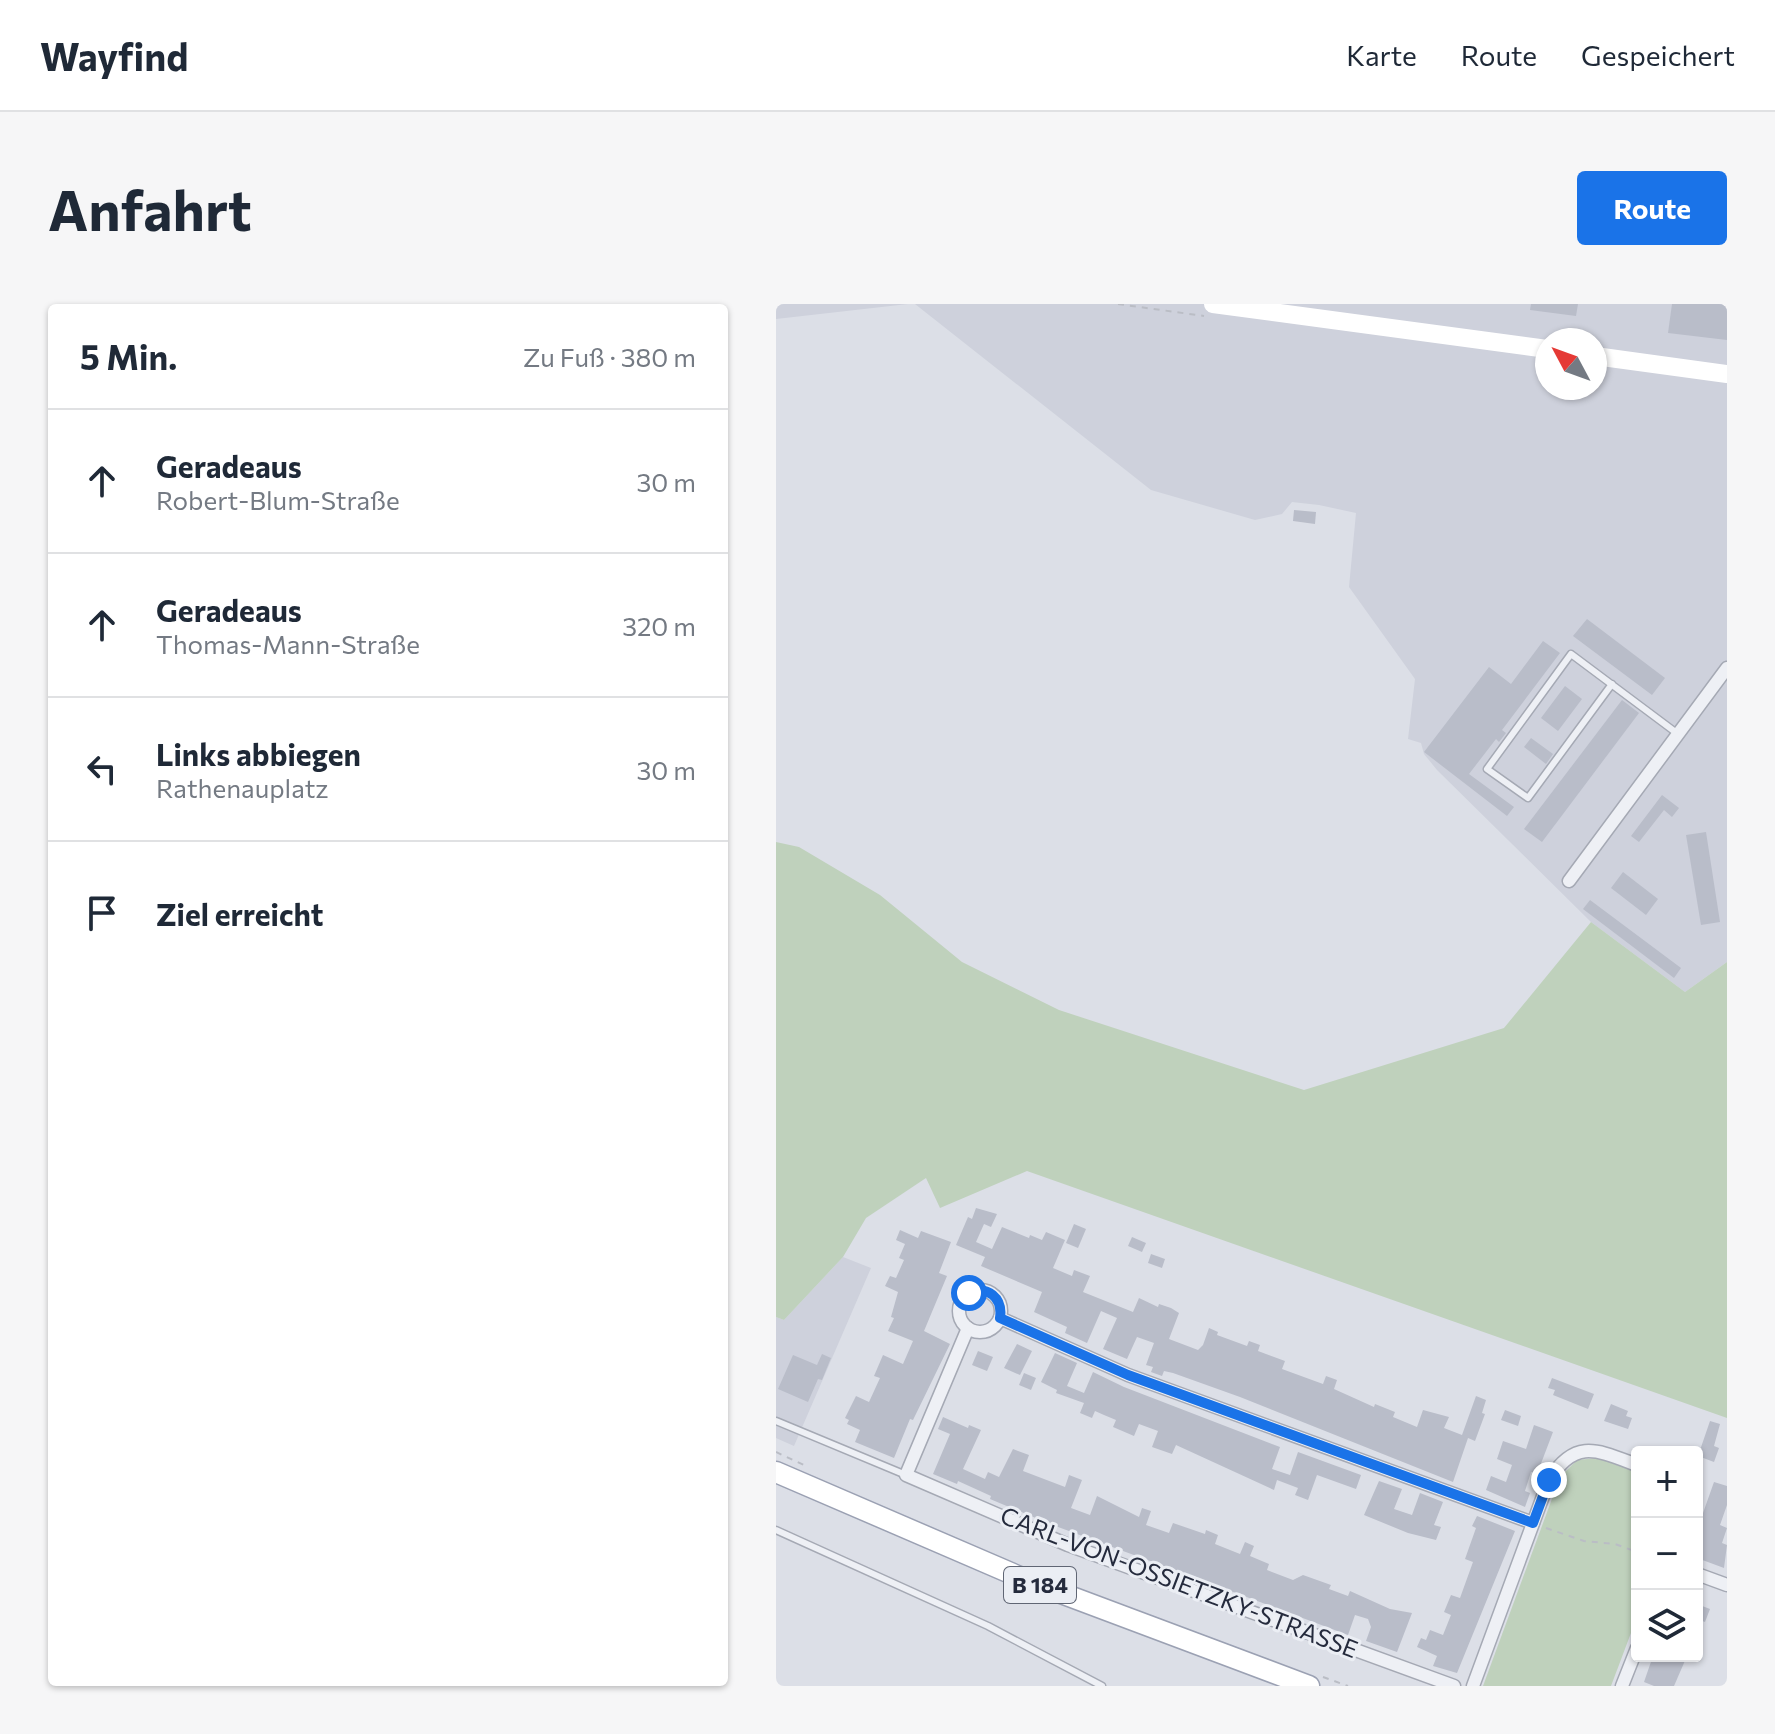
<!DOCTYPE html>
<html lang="de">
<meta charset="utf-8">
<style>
:root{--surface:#fff;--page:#f6f6f7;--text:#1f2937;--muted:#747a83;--line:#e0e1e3;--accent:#1a73e8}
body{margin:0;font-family:Commissioner,sans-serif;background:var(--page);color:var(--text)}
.controls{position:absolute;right:24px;bottom:24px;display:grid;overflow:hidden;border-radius:8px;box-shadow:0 2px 6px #0004}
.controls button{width:72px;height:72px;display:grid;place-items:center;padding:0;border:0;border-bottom:2px solid var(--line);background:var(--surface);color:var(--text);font:40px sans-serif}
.compass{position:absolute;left:759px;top:24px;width:72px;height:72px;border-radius:50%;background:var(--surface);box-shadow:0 2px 6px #0004;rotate:311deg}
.stop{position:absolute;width:24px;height:24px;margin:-18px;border:6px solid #1a73e8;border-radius:50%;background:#fff}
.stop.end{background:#1a73e8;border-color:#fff;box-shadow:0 2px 8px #0008}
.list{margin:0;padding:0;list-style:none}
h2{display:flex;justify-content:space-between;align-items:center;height:104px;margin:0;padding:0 32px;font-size:34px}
h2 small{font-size:26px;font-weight:400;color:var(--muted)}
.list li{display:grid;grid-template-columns:52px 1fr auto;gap:24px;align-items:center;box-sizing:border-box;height:144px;padding:0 32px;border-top:2px solid var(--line)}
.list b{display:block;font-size:30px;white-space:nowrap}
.list p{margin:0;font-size:26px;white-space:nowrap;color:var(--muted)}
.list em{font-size:26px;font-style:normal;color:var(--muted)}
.icon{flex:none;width:44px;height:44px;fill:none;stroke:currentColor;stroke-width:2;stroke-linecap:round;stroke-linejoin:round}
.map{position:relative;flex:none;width:951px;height:1382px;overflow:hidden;border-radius:8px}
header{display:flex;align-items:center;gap:48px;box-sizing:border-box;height:112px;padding:0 40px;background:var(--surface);border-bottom:2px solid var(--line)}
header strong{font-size:38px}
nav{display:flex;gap:44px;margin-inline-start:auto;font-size:28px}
.intro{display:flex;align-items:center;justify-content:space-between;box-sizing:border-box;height:192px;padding:0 48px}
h1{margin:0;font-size:56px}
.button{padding:20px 36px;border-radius:8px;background:var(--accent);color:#fff;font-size:28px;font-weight:700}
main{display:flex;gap:48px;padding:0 48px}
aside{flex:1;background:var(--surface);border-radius:8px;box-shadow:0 2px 6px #0004}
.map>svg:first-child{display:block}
.built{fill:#ced1dc;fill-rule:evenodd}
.green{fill:#bfd1bc}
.building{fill:#b9bdc9}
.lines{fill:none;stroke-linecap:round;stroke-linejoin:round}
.lane-casing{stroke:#a5a9b4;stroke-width:9}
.street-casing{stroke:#a5a9b4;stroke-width:15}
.primary-casing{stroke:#9ba1b3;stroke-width:23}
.path{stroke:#babdc5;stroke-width:2;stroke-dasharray:6 6;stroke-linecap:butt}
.lane{stroke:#eef0f5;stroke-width:6}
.street{stroke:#eef0f5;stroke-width:12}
.secondary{stroke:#fff;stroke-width:18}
.primary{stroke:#fff;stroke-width:20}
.route{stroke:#1a73e8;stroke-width:10}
.labels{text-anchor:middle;stroke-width:6;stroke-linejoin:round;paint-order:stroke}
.shield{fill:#ebeef4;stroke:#606674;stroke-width:2}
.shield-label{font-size:22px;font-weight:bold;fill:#252b3d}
.street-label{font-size:24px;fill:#252b3d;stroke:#ebeef4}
</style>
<header>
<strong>Wayfind</strong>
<nav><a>Karte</a><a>Route</a><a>Gespeichert</a></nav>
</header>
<div class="intro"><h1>Anfahrt</h1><a class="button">Route</a></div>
<main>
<aside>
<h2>5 Min.<small>Zu Fuß · 380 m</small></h2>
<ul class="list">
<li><svg class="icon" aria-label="ahead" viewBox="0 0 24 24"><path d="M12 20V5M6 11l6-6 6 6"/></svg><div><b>Geradeaus</b><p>Robert-Blum-Straße</p></div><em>30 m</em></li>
<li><svg class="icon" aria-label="ahead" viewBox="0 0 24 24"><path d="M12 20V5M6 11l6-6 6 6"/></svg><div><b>Geradeaus</b><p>Thomas-Mann-Straße</p></div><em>320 m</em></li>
<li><svg class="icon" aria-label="left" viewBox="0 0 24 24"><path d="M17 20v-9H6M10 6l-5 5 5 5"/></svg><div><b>Links abbiegen</b><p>Rathenauplatz</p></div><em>30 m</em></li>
<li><svg class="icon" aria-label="arrive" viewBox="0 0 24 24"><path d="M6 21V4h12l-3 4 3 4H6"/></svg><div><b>Ziel erreicht</b></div></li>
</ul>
</aside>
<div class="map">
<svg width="951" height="1382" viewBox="0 0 951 1382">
<rect width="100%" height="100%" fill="#dcdfe7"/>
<!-- built -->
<g class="built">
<polygon points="0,0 132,0 0,15"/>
<path d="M 139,0 L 951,0 L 951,658 L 909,688 L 815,618 L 661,466 L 648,450 L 645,439 L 632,435 L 639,375 L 573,283 L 580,209 L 543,201 L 516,198 L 506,210 L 479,216 L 375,186 ZM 771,36 L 819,36 L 819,84 L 771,84 Z"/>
<polygon points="67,953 95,964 18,1142 0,1134 0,1013 8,1016"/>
</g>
<!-- green -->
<g class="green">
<polygon points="0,538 23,543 104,591 186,658 283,706 528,786 728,724 815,618 909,688 951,658 951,1114 251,867 164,904 150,874 90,914 67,953 8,1016 0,1013"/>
<polygon points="821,1154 861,1168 861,1313 835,1382 707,1382 784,1173 801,1156"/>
</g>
<!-- building -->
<g class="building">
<polygon points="755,0 802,0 800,12 754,6"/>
<polygon points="896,0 951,0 951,36 892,29"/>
<polygon points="518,206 540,208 539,220 517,217"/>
<polygon points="811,315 889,374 876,391 797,332"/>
<polygon points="767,337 784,349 726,426 730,429 723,438 720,435 693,470 738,503 731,512 648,448 713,363 735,380"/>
<polygon points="789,382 806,395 782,427 765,414"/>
<polygon points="846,396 863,409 766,538 748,525"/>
<polygon points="755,434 777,450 770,460 748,443"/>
<polygon points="886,491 903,504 896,513 888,506 863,538 855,532"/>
<polygon points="930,528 944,618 925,621 910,531"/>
<polygon points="847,568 882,595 870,611 835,584"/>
<polygon points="814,596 905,664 898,674 807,605"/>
<polygon points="200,904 221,910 215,923 208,920 200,938 216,945 226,923 253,934 254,931 266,936 270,928 289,936 277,964 296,972 298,966 314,972 307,988 357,1008 363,994 382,1003 383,1000 395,1004 403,1009 393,1035 422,1046 427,1041 433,1024 442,1028 441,1031 471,1042 473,1037 484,1041 482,1047 509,1057 506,1065 547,1080 550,1072 561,1076 558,1085 598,1103 599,1100 619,1108 617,1113 641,1123 647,1106 673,1113 668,1124 686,1131 700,1092 710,1096 706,1109 709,1110 699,1137 692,1134 677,1178 464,1093 397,1069 388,1067 386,1072 375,1068 377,1063 370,1061 378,1039 361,1033 351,1055 327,1045 341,1014 325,1007 311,1039 289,1029 291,1023 258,1008 266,988 205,962 209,953 180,941 192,913 196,915"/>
<polygon points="298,920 310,925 302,944 290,939"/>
<polygon points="124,926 142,934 145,927 175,938 163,969 171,972 148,1027 174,1040 137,1116 134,1115 118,1154 79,1138 84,1126 71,1120 73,1116 69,1114 80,1092 93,1098 104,1074 98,1072 107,1051 127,1060 137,1037 112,1027 118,1014 115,1013 122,988 109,982 114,972 120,974 128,956 123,954 129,940 120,936"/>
<polygon points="356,933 370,939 366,948 352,942"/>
<polygon points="375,950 389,955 386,964 372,959"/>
<polygon points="241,1040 256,1047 244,1071 228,1064"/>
<polygon points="202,1047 217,1053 211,1067 196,1061"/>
<polygon points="279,1049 301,1059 291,1082 308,1089 317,1068 348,1083 504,1143 496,1165 514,1171 522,1148 585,1171 580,1185 541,1171 532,1196 519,1191 522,1184 501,1176 498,1186 400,1141 396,1150 376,1143 382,1127 363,1120 358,1132 337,1123 340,1116 328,1111 319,1107 316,1114 304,1109 308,1099 280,1089 281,1086 265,1078"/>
<polygon points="46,1050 55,1054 46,1076 42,1075 32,1098 2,1085 17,1051 41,1061"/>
<polygon points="248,1069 260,1074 255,1086 243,1081"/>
<polygon points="776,1074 818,1090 812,1105 777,1091 779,1086 772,1084"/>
<polygon points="835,1100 852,1107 850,1112 856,1114 852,1125 828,1117"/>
<polygon points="729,1106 745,1112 742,1122 725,1116"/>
<polygon points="167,1113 192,1124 193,1121 205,1126 187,1165 209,1175 212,1168 223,1173 237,1145 253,1151 247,1167 289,1183 293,1171 306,1176 295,1204 314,1211 321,1192 363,1213 366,1204 375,1207 370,1221 393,1229 397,1219 429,1230 430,1226 442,1231 439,1240 464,1250 469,1238 478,1242 474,1252 493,1260 491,1266 517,1276 527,1271 555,1281 553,1285 572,1292 574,1287 614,1305 636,1309 621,1348 590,1337 595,1323 592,1315 579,1311 572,1331 412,1271 410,1275 391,1268 393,1264 274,1220 214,1195 215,1192 182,1177 181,1180 157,1170 174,1130 162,1125"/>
<polygon points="934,1117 944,1120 938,1142 943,1144 938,1158 922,1152"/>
<polygon points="758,1121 777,1128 761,1170 755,1168 749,1187 754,1189 749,1203 710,1186 715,1172 730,1178 736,1161 721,1155 727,1137 750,1145"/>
<polygon points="603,1177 626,1185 618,1205 636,1211 644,1189 667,1198 658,1221 665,1223 660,1236 632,1229 588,1211"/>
<polygon points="938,1178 951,1182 951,1201 944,1221 951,1224 946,1239 951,1241 948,1264 921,1254 921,1226"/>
<polygon points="701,1212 739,1227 681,1369 657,1362 661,1352 641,1343 645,1334 650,1336 654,1326 667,1331 675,1311 668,1308 675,1291 684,1294 697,1258 689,1255 700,1224 696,1222"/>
<polygon points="921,1300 934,1305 929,1318 921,1315"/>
<polygon points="877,1352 911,1352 898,1382 878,1382 868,1378"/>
</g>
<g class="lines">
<defs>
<g id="lane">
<polyline points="836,380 752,494 711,465 795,350 902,430"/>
<polyline points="0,1117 130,1171"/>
<polyline points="0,1226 212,1322 326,1382"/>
</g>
<g id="street">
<polyline points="793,577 951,364"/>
<circle cx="204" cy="1007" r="21"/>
<polyline points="224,1014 352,1071 757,1219"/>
<polyline points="192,1024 130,1171 292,1241 678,1382"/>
<polyline points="921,1270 951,1281"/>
<path d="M 697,1382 L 773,1176 C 799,1134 821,1146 861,1161"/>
<polyline points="846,1382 861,1344"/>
</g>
<polyline id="primary" points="0,1168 253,1277 533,1382"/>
</defs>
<!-- lane casing -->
<use href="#lane" class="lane-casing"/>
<!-- street casing -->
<use href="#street" class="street-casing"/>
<!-- primary casing -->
<use href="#primary" class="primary-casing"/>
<!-- path -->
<g class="path">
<polyline points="342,0 428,12"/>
<polyline points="0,1148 30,1162"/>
<polyline points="770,1224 808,1237 839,1240 861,1248"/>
<polyline points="547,1373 572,1382"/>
</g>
<!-- lane -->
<use href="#lane" class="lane"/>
<!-- street -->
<use href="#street" class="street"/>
<!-- secondary -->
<g class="secondary">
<polyline points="437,0 771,45"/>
<polyline points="819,52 951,70"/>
</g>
<!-- primary -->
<use href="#primary" class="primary"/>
</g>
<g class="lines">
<!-- route -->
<path class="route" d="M 193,989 C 212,981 227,994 224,1014 L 352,1071 L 757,1219 L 773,1176"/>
</g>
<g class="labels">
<!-- shield labels -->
<rect class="shield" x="228" y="1263" width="72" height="36" rx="6"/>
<g class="shield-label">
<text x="264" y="1289">B 184</text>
</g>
<!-- street labels -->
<g class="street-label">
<text transform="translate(403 1279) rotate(21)" y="8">CARL-VON-OSSIETZKY-STRASSE</text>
</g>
</g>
</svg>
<div class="controls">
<button>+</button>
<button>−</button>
<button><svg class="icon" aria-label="layers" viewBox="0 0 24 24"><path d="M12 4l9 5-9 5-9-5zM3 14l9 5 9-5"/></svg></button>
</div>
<svg class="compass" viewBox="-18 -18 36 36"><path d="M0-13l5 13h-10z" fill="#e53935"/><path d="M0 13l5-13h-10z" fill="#747a83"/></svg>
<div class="stop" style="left:193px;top:989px"></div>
<div class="stop end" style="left:773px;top:1176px"></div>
</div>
</main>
